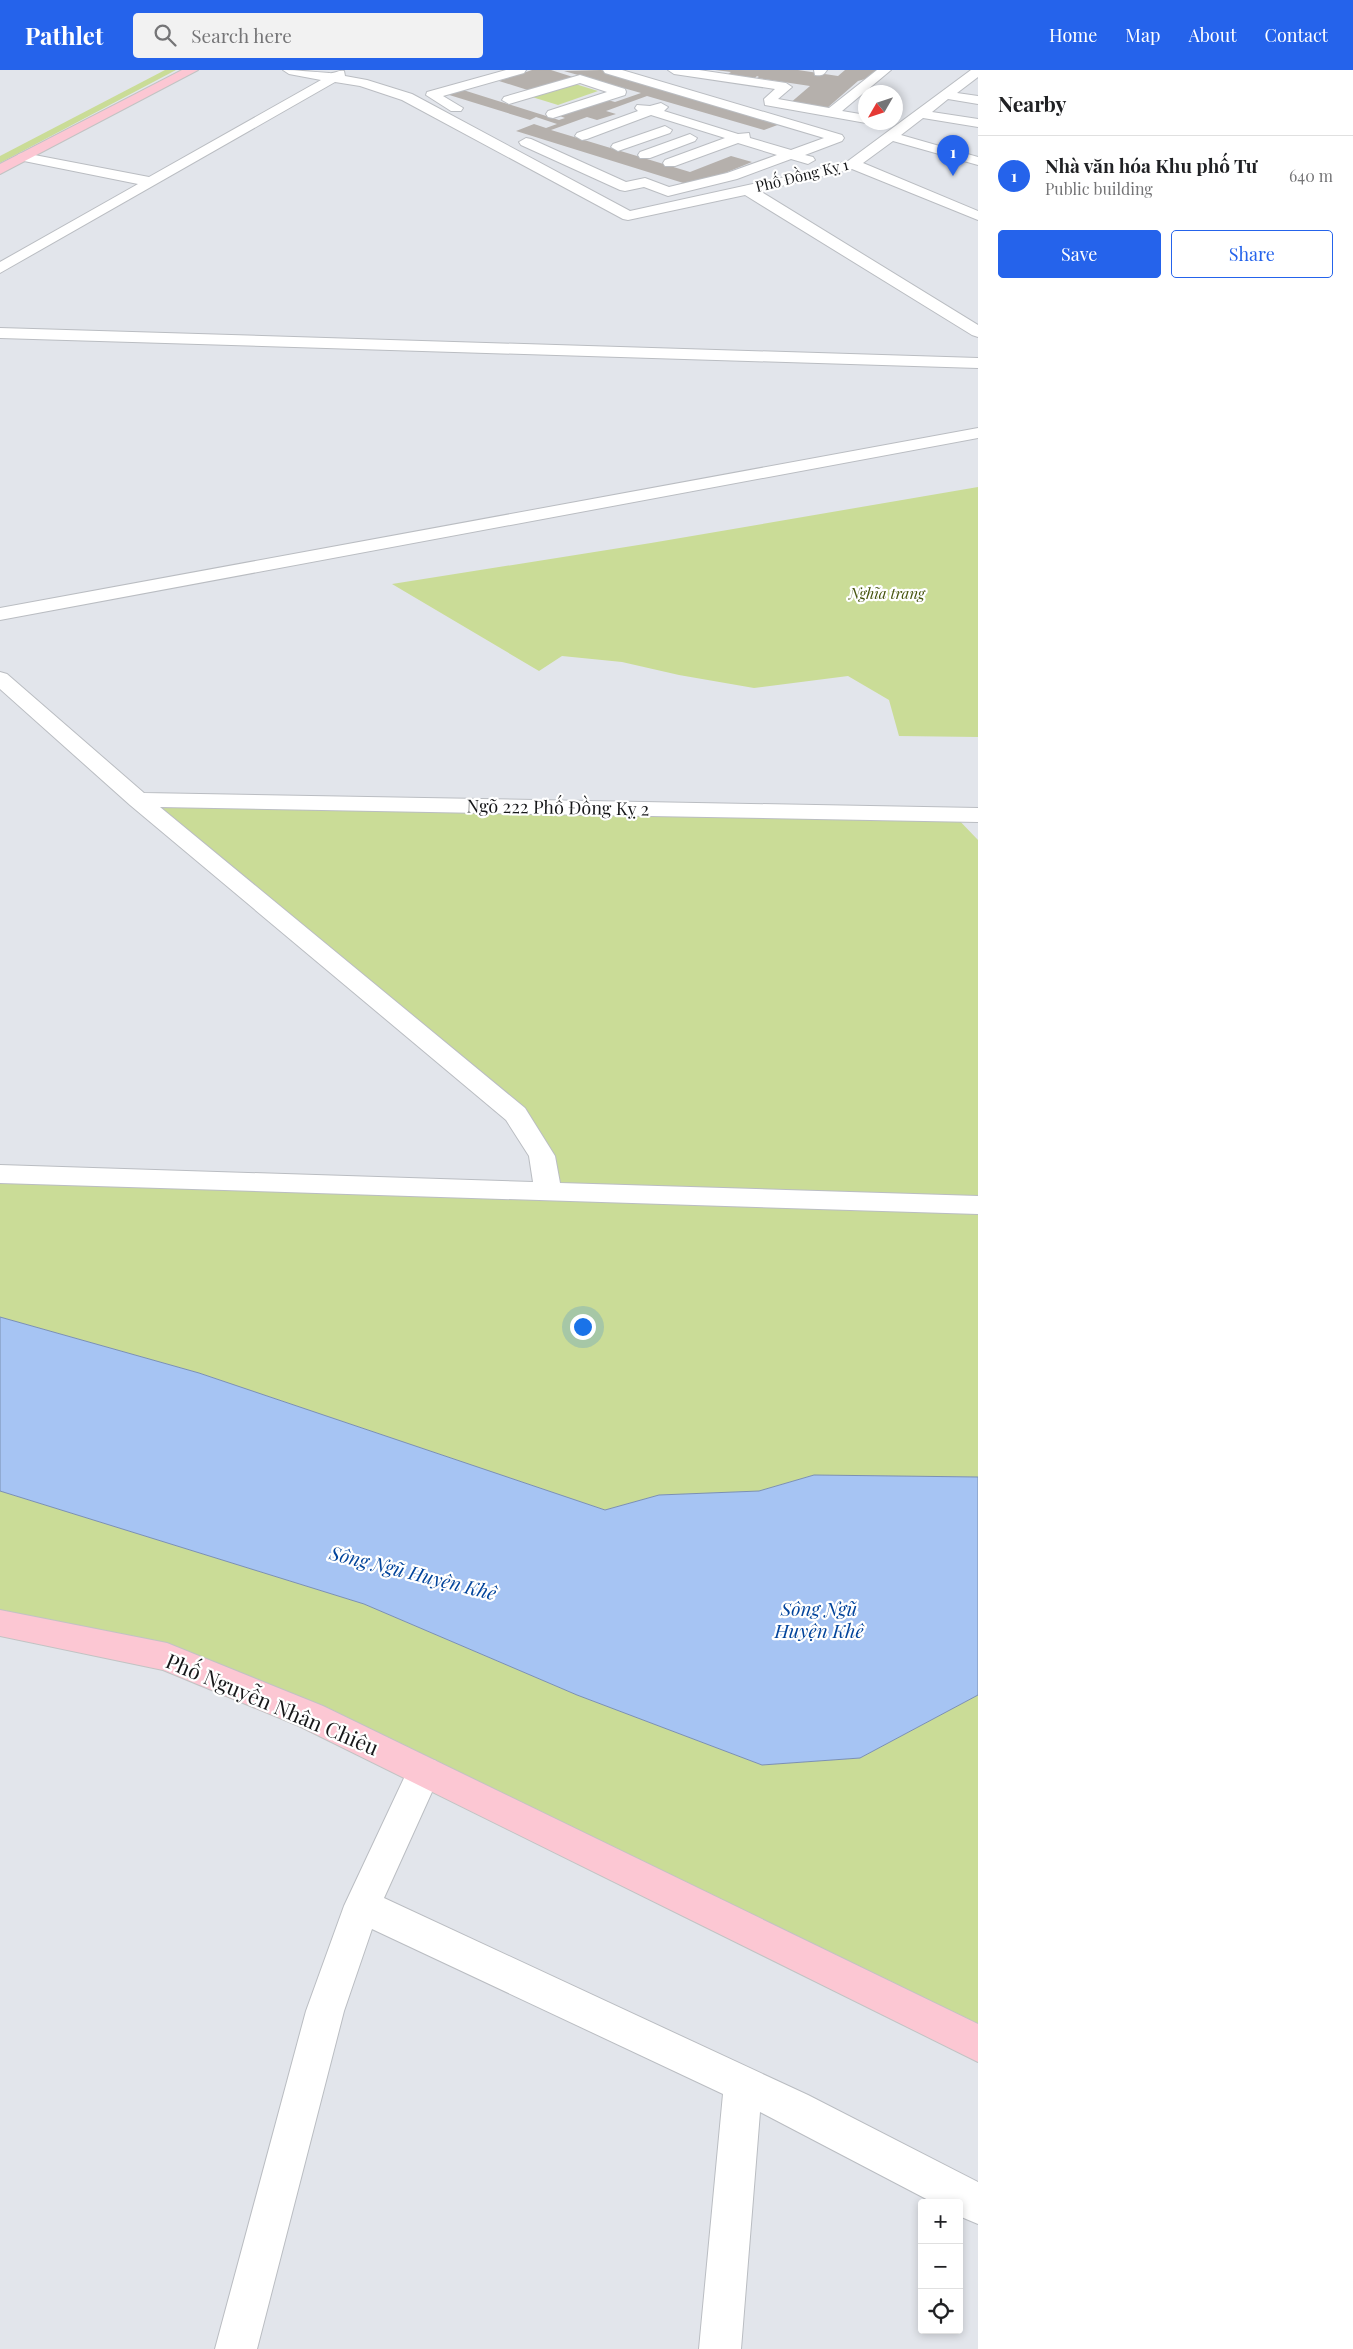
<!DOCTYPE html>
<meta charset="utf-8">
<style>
:root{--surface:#fff;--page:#f2f2f2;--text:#202124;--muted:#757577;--line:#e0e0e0;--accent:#2563eb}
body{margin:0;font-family:"Playfair Display",serif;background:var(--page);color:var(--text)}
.controls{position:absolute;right:15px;bottom:15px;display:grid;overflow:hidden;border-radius:5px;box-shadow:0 2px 8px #0003}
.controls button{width:45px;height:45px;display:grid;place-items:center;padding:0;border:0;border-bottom:1px solid var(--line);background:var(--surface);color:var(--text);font:25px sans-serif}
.compass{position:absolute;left:858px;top:15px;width:45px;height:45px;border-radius:50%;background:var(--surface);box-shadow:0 2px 8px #0003;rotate:231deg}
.you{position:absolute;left:582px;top:1256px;width:18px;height:18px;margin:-12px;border:4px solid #fff;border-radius:50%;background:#1a73e8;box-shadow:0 0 0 8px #1a73e833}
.badge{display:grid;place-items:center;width:32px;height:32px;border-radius:50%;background:var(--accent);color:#fff;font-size:16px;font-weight:700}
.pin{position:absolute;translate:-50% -41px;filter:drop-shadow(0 1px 2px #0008)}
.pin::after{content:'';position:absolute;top:26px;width:18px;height:15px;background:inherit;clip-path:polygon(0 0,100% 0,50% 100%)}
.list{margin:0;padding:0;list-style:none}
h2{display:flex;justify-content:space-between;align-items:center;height:65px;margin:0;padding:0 20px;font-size:21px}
h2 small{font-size:16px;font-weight:400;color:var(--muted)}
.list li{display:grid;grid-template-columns:32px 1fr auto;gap:15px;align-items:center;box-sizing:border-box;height:80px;padding:0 20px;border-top:1px solid var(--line)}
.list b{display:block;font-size:19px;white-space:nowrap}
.list p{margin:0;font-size:16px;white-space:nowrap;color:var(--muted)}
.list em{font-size:16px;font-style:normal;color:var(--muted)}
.actions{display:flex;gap:10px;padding:15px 20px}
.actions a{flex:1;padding:11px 0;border:1px solid var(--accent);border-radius:5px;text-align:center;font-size:18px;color:var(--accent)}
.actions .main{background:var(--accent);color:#fff}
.icon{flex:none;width:28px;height:28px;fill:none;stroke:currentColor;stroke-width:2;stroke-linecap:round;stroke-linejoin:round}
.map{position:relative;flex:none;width:978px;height:2279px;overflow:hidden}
header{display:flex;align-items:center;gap:30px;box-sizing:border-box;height:70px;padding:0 25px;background:var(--accent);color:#fff}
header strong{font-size:24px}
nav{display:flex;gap:28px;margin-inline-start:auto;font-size:18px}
.search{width:350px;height:45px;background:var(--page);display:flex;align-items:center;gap:12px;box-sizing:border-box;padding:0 18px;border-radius:5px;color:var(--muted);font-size:19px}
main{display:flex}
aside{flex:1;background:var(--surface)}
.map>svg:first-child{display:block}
.green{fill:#cadc97}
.water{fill:#a6c4f3;stroke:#7b90b2}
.building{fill:#b5b0ac}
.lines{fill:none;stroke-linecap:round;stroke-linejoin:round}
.minor-casing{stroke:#babdc2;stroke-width:2}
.major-casing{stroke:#c2c3c3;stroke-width:2}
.minor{fill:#fff;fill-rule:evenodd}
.major{fill:#fcc7d3;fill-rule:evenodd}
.labels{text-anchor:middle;stroke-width:4.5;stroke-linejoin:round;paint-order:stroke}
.far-street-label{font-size:15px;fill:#161719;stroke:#fff}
.far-park-label{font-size:15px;font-style:italic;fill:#46540e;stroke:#fff}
.street-label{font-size:18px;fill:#161719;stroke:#fff}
.water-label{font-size:19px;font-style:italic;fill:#02449b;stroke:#fff}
.near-street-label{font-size:21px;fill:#161719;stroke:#fff}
</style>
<header>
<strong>Pathlet</strong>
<div class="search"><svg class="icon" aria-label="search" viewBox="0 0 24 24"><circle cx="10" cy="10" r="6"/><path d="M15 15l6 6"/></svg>Search here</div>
<nav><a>Home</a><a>Map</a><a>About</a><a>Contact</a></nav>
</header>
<main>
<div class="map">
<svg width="978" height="2279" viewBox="0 0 978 2279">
<rect width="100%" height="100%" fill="#e2e5eb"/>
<!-- green -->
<g class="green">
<polygon points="165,0 176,0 0,93 0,86"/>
<polygon points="572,13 598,21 558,35 532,27"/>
<polygon points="978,417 978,667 899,666 889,630 848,606 754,618 679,605 622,592 562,586 539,601 392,514 651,473"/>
<polygon points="138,730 954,745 978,770 978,1407 814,1405 759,1421 659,1425 605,1440 199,1303 0,1247 0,1104 547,1121 531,1068"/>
<polygon points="0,1421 364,1534 577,1625 762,1695 860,1688 978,1625 978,1969 167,1587 0,1551"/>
</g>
<!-- water -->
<polygon class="water" points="0,1247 199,1303 605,1440 659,1425 759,1421 814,1405 978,1407 978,1625 860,1688 762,1695 577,1625 364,1534 0,1421"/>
<!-- building -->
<g class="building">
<polygon points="532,0 551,0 576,8 534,22 499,11"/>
<polygon points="601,0 783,53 764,60 647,26 606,41 616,44 597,50 587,47 551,60 690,102 731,86 752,92 693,116 516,61 534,54 546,58 557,54 536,47 530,50 446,24 460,19 559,50 565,48 557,45 604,29 615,32 641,23 564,1"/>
<polygon points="715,0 798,0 838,6 845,0 877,0 865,9 858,11 826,39 789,34 810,16 757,8 759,7 757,6 755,8 728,4 731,2"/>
</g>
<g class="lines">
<defs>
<g id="minor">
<path d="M 283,0 C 298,0 313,2 329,3 C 335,4 338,0 344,1 L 345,6 L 367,10 L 412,24 L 630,141 L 812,101 L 848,91 L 971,0 L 978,0 L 978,7 L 957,23 L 978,26 L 978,34 L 948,29 L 932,42 L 978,49 L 978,57 L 923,48 L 901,65 L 978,87 L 978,95 L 893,71 L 863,93 L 978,141 L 978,150 L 852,99 L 760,121 L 978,255 L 978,267 L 972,265 L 745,125 L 628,150 L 623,149 L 402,30 L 360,16 L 335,12 L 0,203 L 0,192 L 138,114 L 19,90 L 17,87 L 19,84 L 24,83 L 149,107 L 321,10 L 289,4 Z"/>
<polygon points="506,0 526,0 524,3 443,26 463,38 461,41 451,41 426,25 427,22"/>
<polygon points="603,0 622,0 842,65 844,68 842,71 805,85 813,87 815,90 808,94 791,89 737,109 668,126 644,117 625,121 620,120 521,75 519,72 526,68 531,69 626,112 645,108 669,117 727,103 777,85 738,73 675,96 665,96 663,93 665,90 725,68 651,45 587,69 582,70 575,66 577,63 638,41 635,38 637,35 650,36 661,33 668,37 664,41 738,64 749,63 750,68 791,80 824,68 605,3"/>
<polygon points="668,0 699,0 786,13 792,17 778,29 829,38 877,0 891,0 842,41 866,45 866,52 868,52 866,53 765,35 764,29 775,19 674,4"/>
<path d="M 814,0 L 827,0 C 824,5 821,6 815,5 Z"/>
<polygon points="580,5 625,19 626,22 625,25 553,48 548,47 546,44 548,41 607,22 580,13 509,34 502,30 504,27"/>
<polygon points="665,56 672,60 670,63 618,81 611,77 613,74"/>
<polygon points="690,64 697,68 695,71 650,88 640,88 638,85 640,82"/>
<polygon points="0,258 978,288 978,298 0,268"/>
<polygon points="978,358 978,368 0,550 0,538"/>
<polygon points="0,602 7,604 144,723 978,738 978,752 160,737 525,1038 555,1086 560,1113 978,1126 978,1144 0,1113 0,1095 533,1112 529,1086 506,1050 130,735 0,619"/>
<polygon points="424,1687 436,1691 441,1702 384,1828 808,2025 978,2112 978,2154 959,2146 959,2133 934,2133 760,2042 741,2279 699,2279 723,2024 372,1859 344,1941 257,2279 215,2279 306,1941 344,1836 412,1691"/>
</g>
<g id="major">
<polygon points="182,0 198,0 0,104 0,94"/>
<polygon points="0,1540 167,1573 323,1636 978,1954 978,1992 299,1656 163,1600 0,1566"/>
</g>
</defs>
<!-- minor casing -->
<use href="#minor" class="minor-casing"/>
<!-- major casing -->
<use href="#major" class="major-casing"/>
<!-- minor -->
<use href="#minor" class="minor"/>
<!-- major -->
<use href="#major" class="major"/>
</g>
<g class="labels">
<!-- far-street labels -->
<g class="far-street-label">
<text transform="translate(802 106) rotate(-14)" y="5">Phố Đồng Kỵ 1</text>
</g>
<!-- far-park labels -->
<g class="far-park-label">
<text x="887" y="529">Nghĩa trang</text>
</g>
<!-- street labels -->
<g class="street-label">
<text transform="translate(558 738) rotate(1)" y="6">Ngõ 222 Phố Đồng Kỵ 2</text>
</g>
<!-- water labels -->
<g class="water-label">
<text transform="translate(413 1503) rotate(14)" y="7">Sông Ngũ Huyện Khê</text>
<text x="819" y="1546">Sông Ngũ<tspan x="819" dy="22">Huyện Khê</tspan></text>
</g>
<!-- near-street labels -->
<g class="near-street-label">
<text transform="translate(272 1635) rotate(23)" y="7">Phố Nguyễn Nhân Chiêu</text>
</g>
</g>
</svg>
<div class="controls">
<button>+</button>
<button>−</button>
<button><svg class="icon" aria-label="locate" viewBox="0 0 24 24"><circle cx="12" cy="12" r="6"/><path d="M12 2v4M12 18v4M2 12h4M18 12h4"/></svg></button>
</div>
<svg class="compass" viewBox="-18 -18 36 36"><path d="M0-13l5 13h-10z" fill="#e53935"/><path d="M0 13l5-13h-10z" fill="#757577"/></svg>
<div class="you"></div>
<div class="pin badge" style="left:953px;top:106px">1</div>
</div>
<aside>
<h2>Nearby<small></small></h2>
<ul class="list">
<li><span class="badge">1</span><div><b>Nhà văn hóa Khu phố Tư</b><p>Public building</p></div><em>640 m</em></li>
</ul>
<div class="actions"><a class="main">Save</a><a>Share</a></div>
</aside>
</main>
